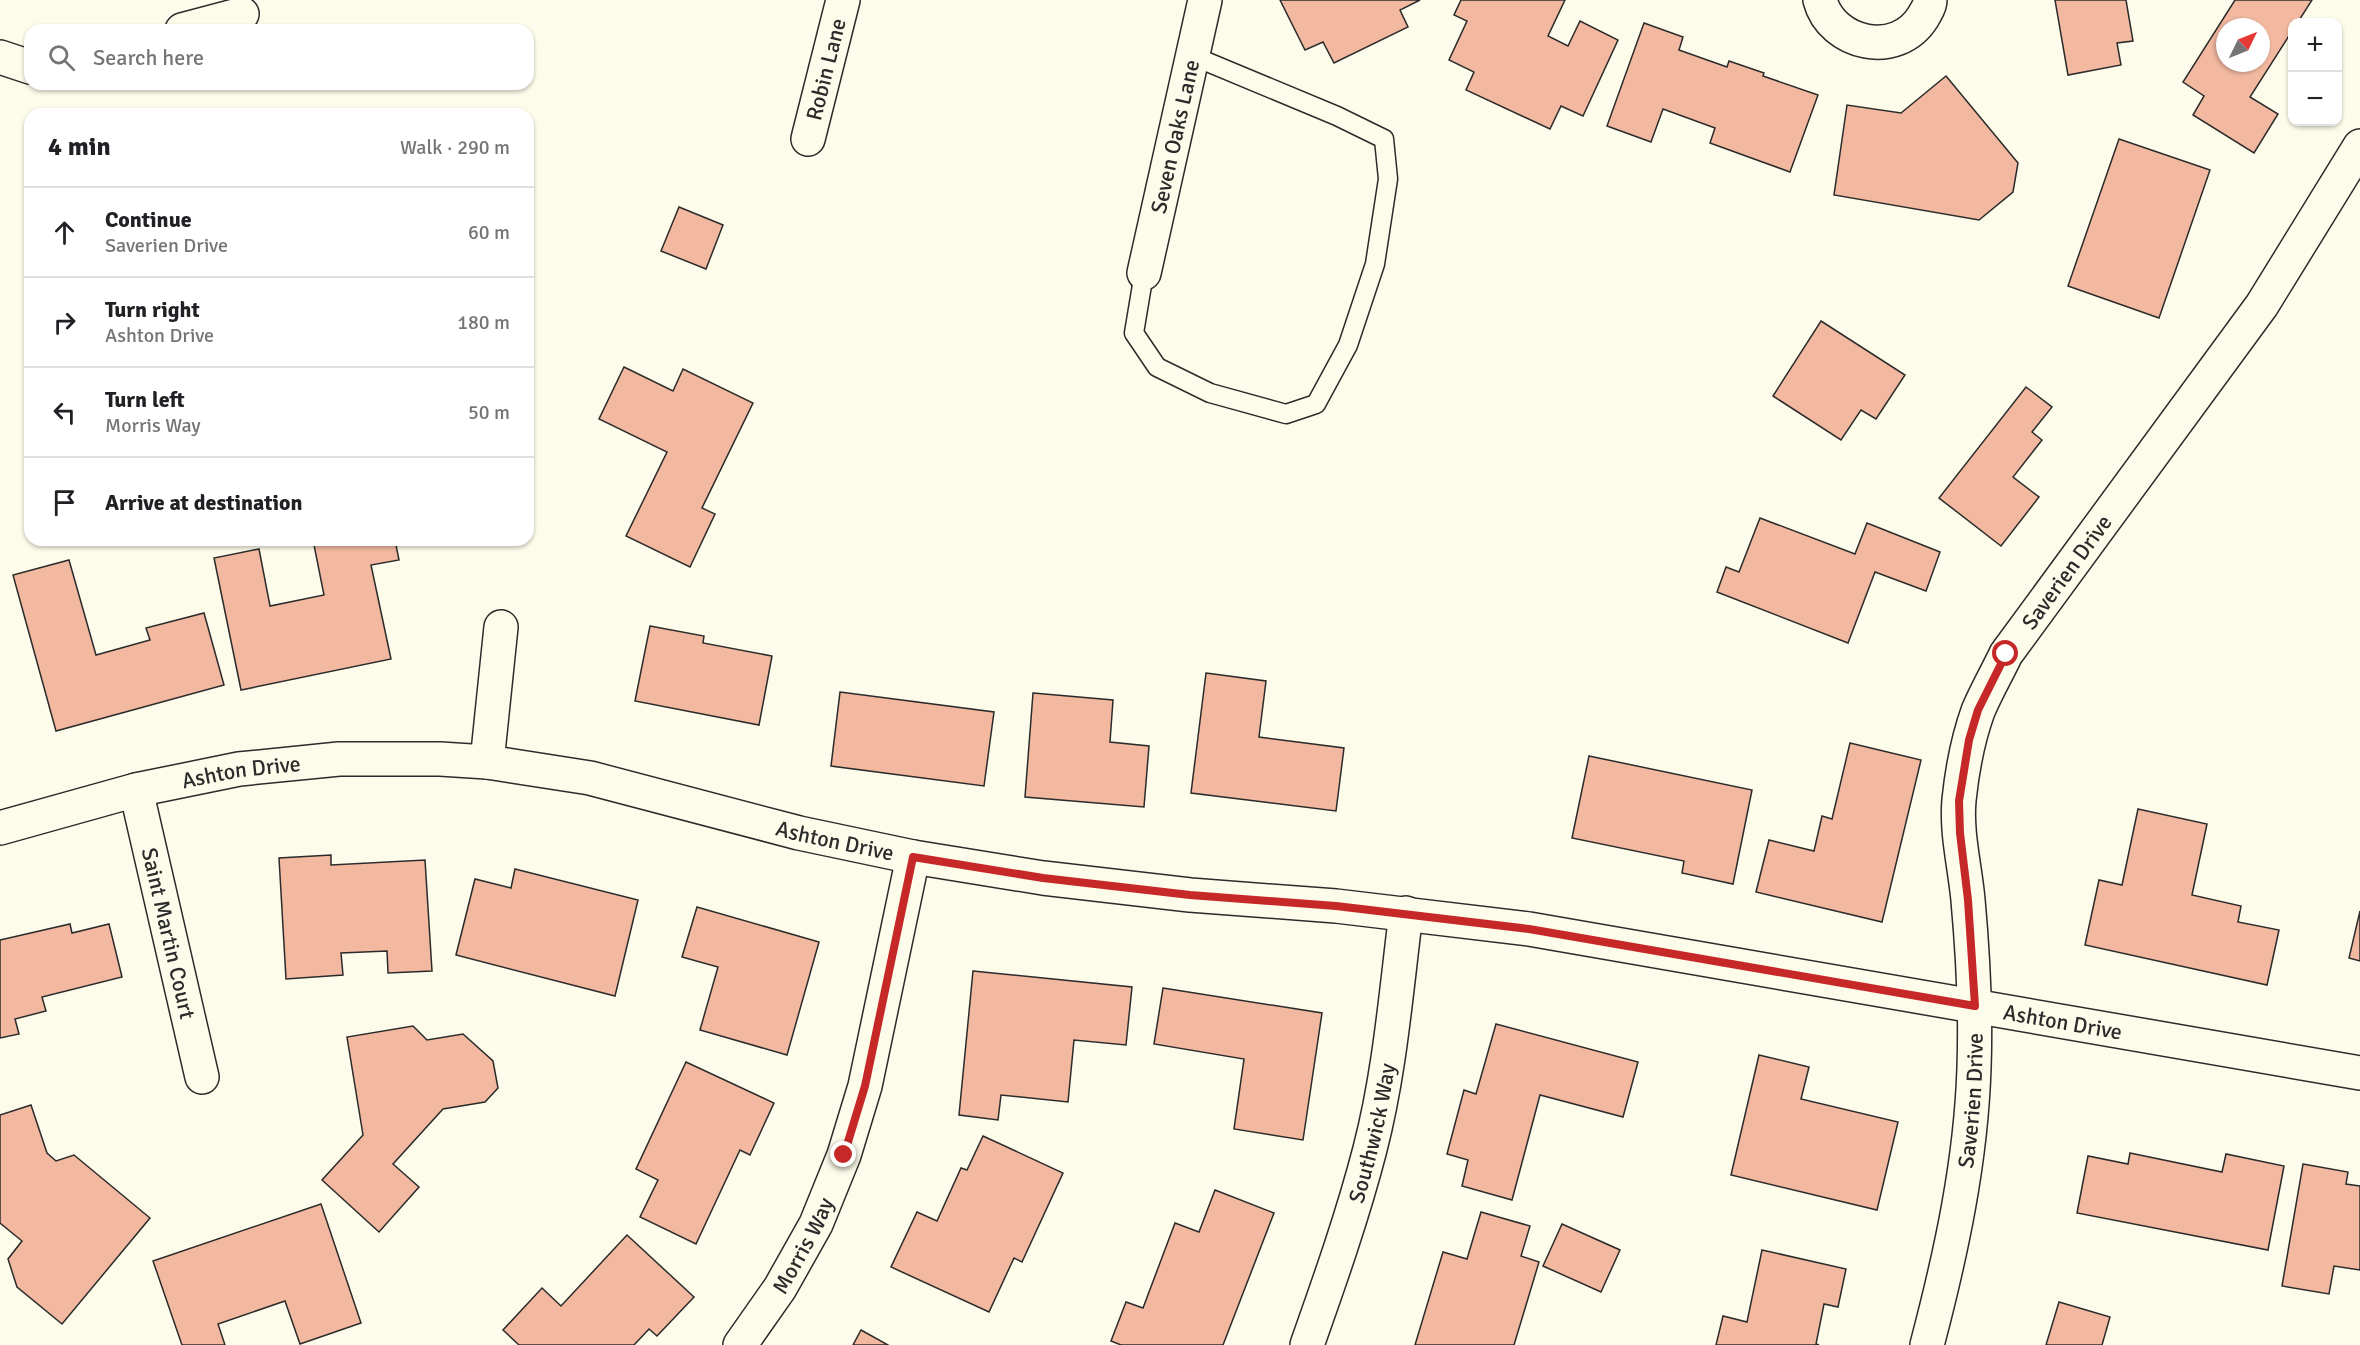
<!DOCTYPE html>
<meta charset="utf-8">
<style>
:root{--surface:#fff;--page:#f6f6f6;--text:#202124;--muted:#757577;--line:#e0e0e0}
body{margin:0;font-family:Signika,sans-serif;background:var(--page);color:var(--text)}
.controls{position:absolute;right:18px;top:18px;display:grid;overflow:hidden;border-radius:12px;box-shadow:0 2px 4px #0004}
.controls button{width:54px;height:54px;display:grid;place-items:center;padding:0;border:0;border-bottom:2px solid var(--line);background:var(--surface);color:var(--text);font:30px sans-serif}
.compass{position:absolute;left:2216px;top:18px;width:54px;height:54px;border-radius:50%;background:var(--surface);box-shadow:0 2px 4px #0004;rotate:47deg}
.stop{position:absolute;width:18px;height:18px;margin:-14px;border:4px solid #c62828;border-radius:50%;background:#fff}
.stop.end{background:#c62828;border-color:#fff;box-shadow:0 2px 6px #0008}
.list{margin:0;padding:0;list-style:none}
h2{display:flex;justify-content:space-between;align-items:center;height:78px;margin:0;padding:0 24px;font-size:26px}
h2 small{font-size:20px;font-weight:400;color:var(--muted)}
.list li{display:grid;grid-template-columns:39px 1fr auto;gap:18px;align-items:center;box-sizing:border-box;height:90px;padding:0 24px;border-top:2px solid var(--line)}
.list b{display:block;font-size:22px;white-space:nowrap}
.list p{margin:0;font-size:20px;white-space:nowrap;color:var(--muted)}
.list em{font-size:20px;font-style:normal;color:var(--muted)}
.icon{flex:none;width:33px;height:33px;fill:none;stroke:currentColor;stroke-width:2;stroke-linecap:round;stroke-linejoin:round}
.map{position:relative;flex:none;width:2360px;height:1345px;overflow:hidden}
.search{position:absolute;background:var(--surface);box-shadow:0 2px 4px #0004;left:24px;top:24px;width:510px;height:66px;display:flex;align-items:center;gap:15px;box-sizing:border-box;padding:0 21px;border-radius:18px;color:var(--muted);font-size:22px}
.panel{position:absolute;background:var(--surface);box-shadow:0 2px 4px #0004;left:24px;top:108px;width:510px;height:438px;border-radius:18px}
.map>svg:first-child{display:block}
.building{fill:#f2b8a0;stroke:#2b2b2b;stroke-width:1.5;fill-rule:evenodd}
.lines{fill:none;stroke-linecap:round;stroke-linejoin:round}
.lane-casing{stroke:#2b2b2b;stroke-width:21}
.street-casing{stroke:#2b2b2b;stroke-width:36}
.secondary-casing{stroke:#2b2b2b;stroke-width:36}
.lane{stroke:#fdfbea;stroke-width:18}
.street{stroke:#fdfbea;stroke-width:33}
.secondary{stroke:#fdfbea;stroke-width:33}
.route{stroke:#c62828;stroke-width:8}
.labels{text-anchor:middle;stroke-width:4.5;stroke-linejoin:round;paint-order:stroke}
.street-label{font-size:22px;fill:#2b2b2b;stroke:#fdfbea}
</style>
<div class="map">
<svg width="2360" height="1345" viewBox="0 0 2360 1345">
<rect width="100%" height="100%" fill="#fdfbea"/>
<!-- building -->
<g class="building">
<polygon points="1280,0 1420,0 1400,10 1408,27 1334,63 1323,42 1305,50"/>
<polygon points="1461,0 1565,0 1548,36 1568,46 1580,21 1618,40 1583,116 1561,106 1550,129 1466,90 1474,72 1449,60 1467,21 1454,15"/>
<polygon points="2055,0 2126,0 2133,41 2117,43 2121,65 2068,75"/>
<path d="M 2235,0 L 2312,0 L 2298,22 L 2292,22 L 2292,31 L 2250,97 L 2278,114 L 2254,153 L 2193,115 L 2204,96 L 2183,82 ZM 2225,27 L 2261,27 L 2261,63 L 2225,63 Z"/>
<polygon points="1644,23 1683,37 1679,50 1727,67 1729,61 1764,73 1763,76 1818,95 1790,172 1710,143 1715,128 1663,109 1651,142 1607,126"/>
<polygon points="1946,76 2018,163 2013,192 1979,220 1834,195 1847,105 1901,113"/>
<polygon points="2119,139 2210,170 2159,318 2068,286"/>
<polygon points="679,207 723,225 706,269 661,251"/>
<polygon points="1821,321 1905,375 1876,419 1861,410 1841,440 1773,396"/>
<polygon points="624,367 673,391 683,369 753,403 702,508 715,514 690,567 626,536 667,452 599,419"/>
<polygon points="2026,387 2052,407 2032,432 2042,440 2013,477 2039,497 2001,546 1939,498"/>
<polygon points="1760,518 1855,554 1867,523 1940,552 1926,591 1875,572 1848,643 1717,592 1726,567 1739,572"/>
<polygon points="313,540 395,540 399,560 371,565 391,659 241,690 214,558 259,549 270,606 324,595"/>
<polygon points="69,560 96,655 150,640 146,628 204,613 224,685 56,731 13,575"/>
<polygon points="650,626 704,636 703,643 772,656 759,725 635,701"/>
<polygon points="1206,673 1266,681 1259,737 1344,748 1336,811 1191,793"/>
<polygon points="840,692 994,712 984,786 831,766"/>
<polygon points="1033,693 1113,700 1110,742 1149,746 1144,807 1025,797"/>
<polygon points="1850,743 1921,760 1882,922 1756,892 1769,840 1814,851 1822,816 1832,819"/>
<polygon points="1589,756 1752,790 1733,884 1682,873 1684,861 1572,838"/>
<polygon points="2138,809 2207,824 2192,895 2241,906 2238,922 2279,930 2267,985 2085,945 2099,880 2122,885"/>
<polygon points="331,855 331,865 425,860 432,971 388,973 387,951 341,953 343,975 286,979 279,858"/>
<polygon points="515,869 638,900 615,996 456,955 475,879 511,888"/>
<polygon points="697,907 819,942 787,1055 700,1030 718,967 682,957"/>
<polygon points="2360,911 2360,961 2349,958"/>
<polygon points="70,924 72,933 109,924 122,977 42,997 46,1011 15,1019 19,1034 0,1038 0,940"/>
<polygon points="973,971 1132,987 1126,1045 1074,1040 1068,1102 1001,1095 998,1120 959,1115"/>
<polygon points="1163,988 1322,1013 1303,1140 1234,1129 1244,1059 1154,1044"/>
<polygon points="1496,1024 1638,1062 1623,1117 1540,1095 1512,1200 1462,1186 1468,1160 1447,1154 1464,1090 1476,1094"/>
<polygon points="413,1026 427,1040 463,1034 493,1061 498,1088 485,1102 443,1109 393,1164 419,1187 379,1232 322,1180 363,1135 347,1037"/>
<polygon points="1759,1055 1809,1067 1801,1099 1898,1122 1877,1210 1731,1175"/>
<polygon points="686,1062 774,1103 750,1155 740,1150 696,1244 640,1217 658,1180 636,1169"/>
<polygon points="31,1105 47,1153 56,1161 74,1155 150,1218 62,1324 17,1287 8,1259 22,1241 0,1223 0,1115"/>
<polygon points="983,1136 1063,1173 1022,1262 1014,1258 989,1312 891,1267 917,1212 937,1221 961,1168 967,1170"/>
<polygon points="2130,1153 2222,1172 2226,1154 2284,1166 2268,1250 2077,1213 2088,1156 2128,1164"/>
<polygon points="2303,1164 2348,1172 2346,1184 2360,1186 2360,1270 2334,1266 2329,1294 2282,1286"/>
<polygon points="1215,1190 1274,1213 1223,1345 1121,1345 1111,1341 1126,1302 1143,1308 1175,1223 1199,1232"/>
<polygon points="321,1204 361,1323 300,1344 285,1301 218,1324 225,1345 182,1345 153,1261"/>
<polygon points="1481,1212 1530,1226 1521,1256 1539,1262 1514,1345 1415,1345 1443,1252 1467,1259"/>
<polygon points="1562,1224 1620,1250 1601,1292 1543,1266"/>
<polygon points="627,1235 694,1297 657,1336 649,1329 634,1345 519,1345 503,1330 542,1288 561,1306"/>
<polygon points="1762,1250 1846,1269 1838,1307 1824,1304 1816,1344 1819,1345 1716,1345 1723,1316 1747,1322"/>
<polygon points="2059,1302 2110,1317 2102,1345 2046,1345"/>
<polygon points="861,1330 888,1345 853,1345"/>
</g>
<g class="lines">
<defs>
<polyline id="lane" points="1144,273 1134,333 1157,367 1210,393 1286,414 1316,404 1348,345 1375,264 1388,179 1384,139 1337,116 1193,56"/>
<g id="street">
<path d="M 1820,0 C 1832,45 1897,59 1923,17 C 1926,11 1930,7 1930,0"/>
<polyline points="182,30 242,14"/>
<polyline points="0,57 30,67"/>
<path id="s1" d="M 808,139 L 843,0"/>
<path id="s2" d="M 1144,273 L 1205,0"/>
<polyline points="487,762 501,627"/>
<path id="s3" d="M 136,790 L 202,1077"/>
<path id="s4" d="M 0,828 L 136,790 L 239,769 L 339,759 L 440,759 L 487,762 L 590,778 L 799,833 L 913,857 L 1043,878 L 1190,895 L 1336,906 L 1529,929 L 2360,1073"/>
<path id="s5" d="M 740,1345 L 780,1288 L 816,1224 L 844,1155 L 865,1086 L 913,857"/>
<path id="s6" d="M 1307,1345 C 1330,1280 1353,1215 1370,1149 C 1390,1072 1396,992 1406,913"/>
</g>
<g id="secondary">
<path id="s7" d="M 1927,1345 C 1951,1254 1971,1162 1974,1068 C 1976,1012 1973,955 1968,900 C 1965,867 1956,833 1959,800 C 1962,771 1968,739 1978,711 C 1986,692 1997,673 2006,654 L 2262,305 L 2360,146"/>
</g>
</defs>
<!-- lane casing -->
<use href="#lane" class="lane-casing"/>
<!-- street casing -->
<use href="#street" class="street-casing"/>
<!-- secondary casing -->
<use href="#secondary" class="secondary-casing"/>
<!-- lane -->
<use href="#lane" class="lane"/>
<!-- street -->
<use href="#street" class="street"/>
<!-- secondary -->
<use href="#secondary" class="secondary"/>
</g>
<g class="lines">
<!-- route -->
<polyline class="route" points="844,1155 865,1086 913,857 1043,878 1190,895 1336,906 1529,929 1975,1006 1968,900 1960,833 1959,801 1969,740 1978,710 2006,654"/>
</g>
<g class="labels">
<!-- street labels -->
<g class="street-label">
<text dy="8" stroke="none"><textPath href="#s1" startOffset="72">Robin Lane</textPath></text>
<text dy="8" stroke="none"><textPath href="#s2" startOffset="140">Seven Oaks Lane</textPath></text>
<text dy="8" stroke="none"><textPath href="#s7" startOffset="807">Saverien Drive</textPath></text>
<text dy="8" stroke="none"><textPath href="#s4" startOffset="248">Ashton Drive</textPath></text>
<text dy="8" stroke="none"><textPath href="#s4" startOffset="852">Ashton Drive</textPath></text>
<text dy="8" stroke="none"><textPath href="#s3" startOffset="147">Saint Martin Court</textPath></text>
<text dy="8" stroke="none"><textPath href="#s4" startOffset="2094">Ashton Drive</textPath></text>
<text dy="8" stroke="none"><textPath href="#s7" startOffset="249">Saverien Drive</textPath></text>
<text dy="8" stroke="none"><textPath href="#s6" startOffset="222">Southwick Way</textPath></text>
<text dy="8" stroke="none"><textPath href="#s5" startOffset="118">Morris Way</textPath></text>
</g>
</g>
</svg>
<div class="controls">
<button>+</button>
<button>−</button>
</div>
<svg class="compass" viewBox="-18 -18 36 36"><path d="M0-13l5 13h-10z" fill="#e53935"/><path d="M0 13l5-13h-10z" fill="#757577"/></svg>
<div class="stop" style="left:2006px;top:654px"></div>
<div class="stop end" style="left:844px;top:1155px"></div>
<div class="search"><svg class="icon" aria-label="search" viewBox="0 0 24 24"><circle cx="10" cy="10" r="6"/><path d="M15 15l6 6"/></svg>Search here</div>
<section class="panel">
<h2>4 min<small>Walk · 290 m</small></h2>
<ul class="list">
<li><svg class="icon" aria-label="ahead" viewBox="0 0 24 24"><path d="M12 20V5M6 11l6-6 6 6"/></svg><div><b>Continue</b><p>Saverien Drive</p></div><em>60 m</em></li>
<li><svg class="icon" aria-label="right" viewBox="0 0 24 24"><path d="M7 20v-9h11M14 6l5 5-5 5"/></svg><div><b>Turn right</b><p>Ashton Drive</p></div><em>180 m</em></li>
<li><svg class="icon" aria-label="left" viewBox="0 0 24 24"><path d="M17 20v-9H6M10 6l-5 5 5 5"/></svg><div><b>Turn left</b><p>Morris Way</p></div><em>50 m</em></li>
<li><svg class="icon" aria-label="arrive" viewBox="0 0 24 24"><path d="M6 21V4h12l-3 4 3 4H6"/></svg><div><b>Arrive at destination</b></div></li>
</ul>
</section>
</div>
